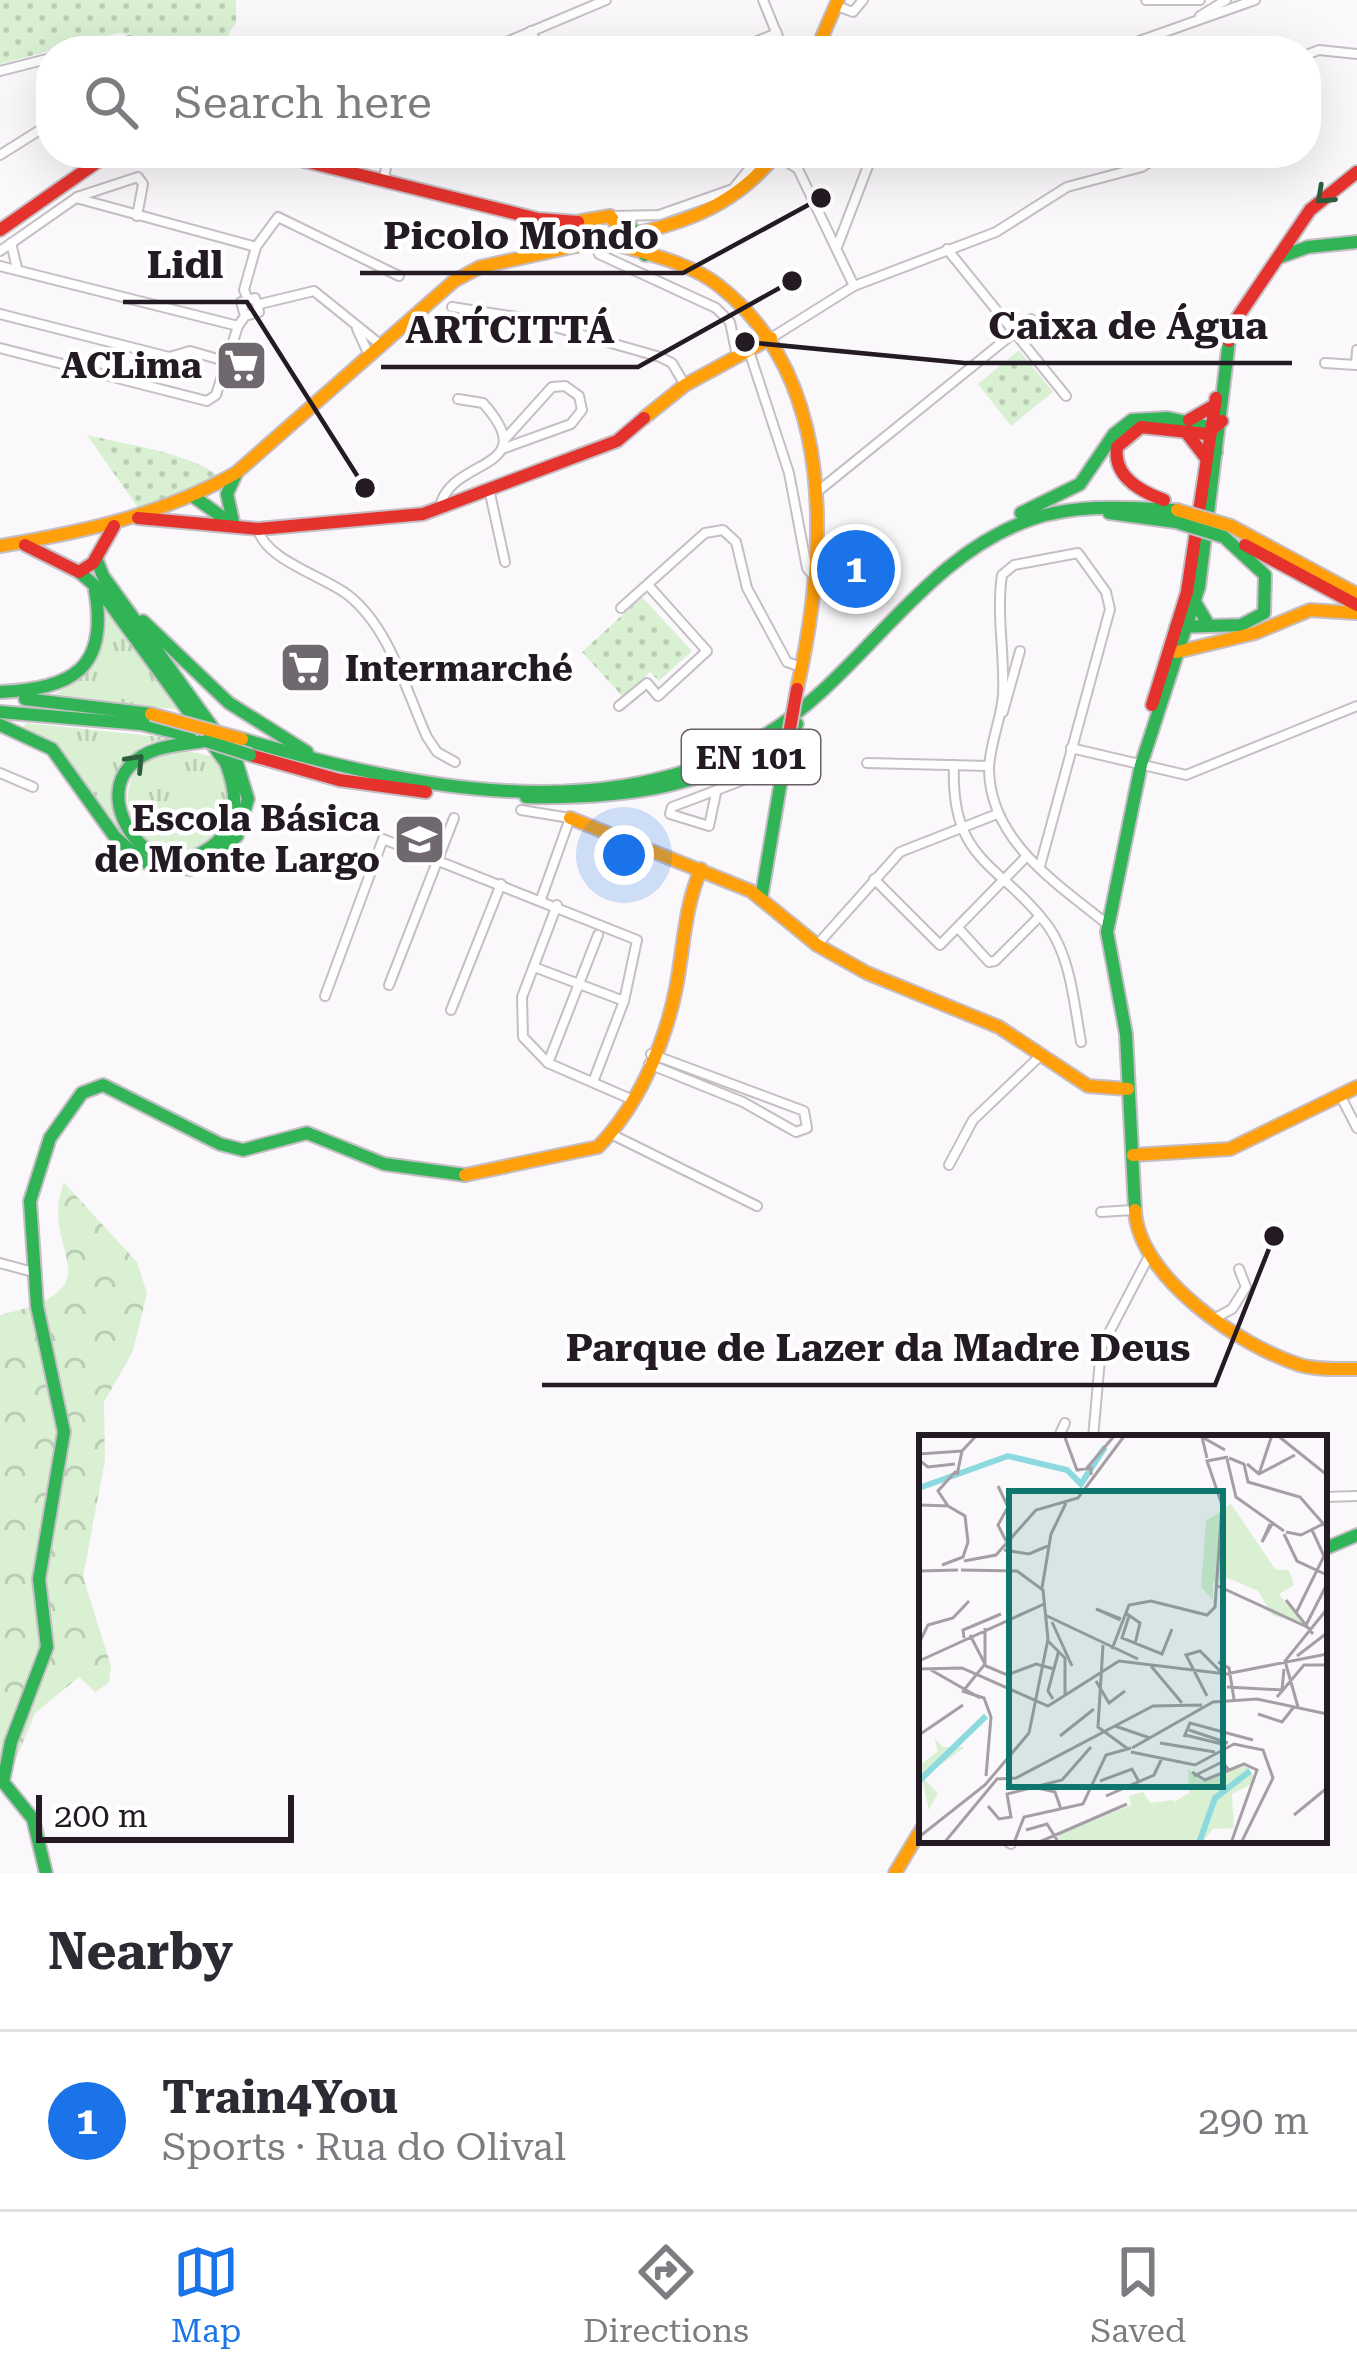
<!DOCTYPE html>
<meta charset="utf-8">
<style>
:root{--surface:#fff;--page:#f7f7f7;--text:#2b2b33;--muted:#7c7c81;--line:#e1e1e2;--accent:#1a73e8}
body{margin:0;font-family:"Roboto Serif",serif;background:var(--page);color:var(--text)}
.scale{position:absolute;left:36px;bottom:30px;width:258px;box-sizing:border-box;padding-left:12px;border:6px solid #241a24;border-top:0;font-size:33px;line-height:42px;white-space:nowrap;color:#241a24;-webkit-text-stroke:9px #fff;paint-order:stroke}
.you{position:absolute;left:624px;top:855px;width:42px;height:42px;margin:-30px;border:9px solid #fff;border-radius:50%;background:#1a73e8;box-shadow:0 0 0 18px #1a73e833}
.badge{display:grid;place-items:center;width:78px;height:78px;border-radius:50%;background:var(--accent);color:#fff;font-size:39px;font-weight:700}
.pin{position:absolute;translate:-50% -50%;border:6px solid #fff;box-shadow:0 3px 12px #0006}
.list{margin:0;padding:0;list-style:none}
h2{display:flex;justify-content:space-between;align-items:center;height:156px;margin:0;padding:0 48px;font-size:51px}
h2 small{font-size:39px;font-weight:400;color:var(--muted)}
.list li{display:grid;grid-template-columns:78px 1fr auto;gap:36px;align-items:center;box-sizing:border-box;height:180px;padding:0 48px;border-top:3px solid var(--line)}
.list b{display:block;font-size:45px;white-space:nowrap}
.list p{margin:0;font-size:39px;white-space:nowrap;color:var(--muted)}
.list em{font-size:39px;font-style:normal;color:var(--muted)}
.icon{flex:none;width:66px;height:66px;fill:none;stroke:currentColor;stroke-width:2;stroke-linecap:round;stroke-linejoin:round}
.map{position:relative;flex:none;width:1357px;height:1873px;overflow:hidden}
.search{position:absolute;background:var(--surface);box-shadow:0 12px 48px #0002;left:36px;right:36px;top:36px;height:132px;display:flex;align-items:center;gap:30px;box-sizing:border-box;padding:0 42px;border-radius:48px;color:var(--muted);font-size:45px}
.sheet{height:336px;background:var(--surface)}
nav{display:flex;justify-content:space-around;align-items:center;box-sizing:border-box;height:168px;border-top:3px solid var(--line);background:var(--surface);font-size:33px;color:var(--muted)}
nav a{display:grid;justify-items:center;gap:6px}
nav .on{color:var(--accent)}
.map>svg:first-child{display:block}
.grass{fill:url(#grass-tufts)}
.forest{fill:url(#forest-crowns)}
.park{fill:url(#park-dots)}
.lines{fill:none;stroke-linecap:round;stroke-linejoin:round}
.street-casing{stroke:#c5bec5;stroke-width:12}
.fast-casing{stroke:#c5bec5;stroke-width:16}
.slow-casing{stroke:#c5bec5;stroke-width:16}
.jam-casing{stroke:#c5bec5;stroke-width:16}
.street{stroke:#fefefe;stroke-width:8}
.fast{stroke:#30b455;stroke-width:12}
.slow{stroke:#ff9f0a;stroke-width:12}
.jam{stroke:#e5322d;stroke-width:12}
.fast-bridge-casing{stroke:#c5bec5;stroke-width:16;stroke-linecap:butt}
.slow-bridge-casing{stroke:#c5bec5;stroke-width:16;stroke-linecap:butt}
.jam-bridge-casing{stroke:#c5bec5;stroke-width:16;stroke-linecap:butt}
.fast-bridge{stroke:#30b455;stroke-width:12}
.slow-bridge{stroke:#ff9f0a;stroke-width:12}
.jam-bridge{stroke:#e5322d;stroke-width:12}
.oneway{stroke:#295f3a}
.labels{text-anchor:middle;stroke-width:9;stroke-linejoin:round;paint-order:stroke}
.shield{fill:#fff;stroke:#665f66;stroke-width:3}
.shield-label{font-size:33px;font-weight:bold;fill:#241a24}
.poi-label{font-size:36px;font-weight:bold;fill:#241a24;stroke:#fff;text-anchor:end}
.inset-river{fill:none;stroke:#8cdadf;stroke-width:6}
.inset-road{fill:none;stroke:#a59fa5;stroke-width:3}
.view{fill:#0f766e;fill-opacity:0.15;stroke:#0f766e;stroke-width:6}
.inset-edge{fill:none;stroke:#241a24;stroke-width:6}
.leader{fill:none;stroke:#241a24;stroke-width:4.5}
.callout-dot{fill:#241a24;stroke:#fff;stroke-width:4.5}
.callout-label{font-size:39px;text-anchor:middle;font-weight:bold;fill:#241a24;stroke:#fff;stroke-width:9;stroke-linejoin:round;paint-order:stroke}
</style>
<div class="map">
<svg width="1357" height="1873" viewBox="0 0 1357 1873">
<defs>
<pattern id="grass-tufts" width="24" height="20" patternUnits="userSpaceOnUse" patternTransform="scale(3)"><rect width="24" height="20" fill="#d9f0d3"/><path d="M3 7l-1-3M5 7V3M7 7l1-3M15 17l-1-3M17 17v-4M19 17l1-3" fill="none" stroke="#bacdb5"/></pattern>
<pattern id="forest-crowns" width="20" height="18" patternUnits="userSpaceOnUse" patternTransform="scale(3)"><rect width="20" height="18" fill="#d9f0d3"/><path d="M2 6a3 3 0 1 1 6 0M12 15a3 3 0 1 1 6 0" fill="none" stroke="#bacdb5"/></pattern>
<pattern id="park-dots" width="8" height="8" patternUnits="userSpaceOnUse" patternTransform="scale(3)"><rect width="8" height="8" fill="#d9f0d3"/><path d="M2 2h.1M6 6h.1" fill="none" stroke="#bacdb5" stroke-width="1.8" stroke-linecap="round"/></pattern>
</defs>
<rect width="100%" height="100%" fill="#fbf8fb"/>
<!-- grass -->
<g class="grass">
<path d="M 106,610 L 180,710 L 55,694 C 91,676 109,652 106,610 Z"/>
<path d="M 26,723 L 171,738 C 104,745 104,812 139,854 L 61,751 L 23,728 Z"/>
<path d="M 178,749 L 216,757 L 228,785 L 225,826 C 176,887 102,834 137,765 Z"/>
</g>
<!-- forest -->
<path class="forest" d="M 64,1183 L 137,1262 L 147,1293 L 133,1351 L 104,1402 L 105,1460 L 83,1577 L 111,1666 L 109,1683 L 95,1692 L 79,1677 L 35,1713 L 15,1762 L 0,1768 L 0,1315 C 123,1287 36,1250 64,1183 Z"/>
<!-- park -->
<g class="park">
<polygon points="0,0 236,0 236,22 218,51 176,51 155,38 118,33 0,64"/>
<polygon points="1019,350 1053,392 1011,426 978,384"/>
<path d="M 87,435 C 120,443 201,455 221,479 L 141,512 Z"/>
<polygon points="642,597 692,651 659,681 650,672 623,697 582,652"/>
</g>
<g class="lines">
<defs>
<g id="street">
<polyline points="763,0 781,44 797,51"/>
<polyline points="1146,0 1200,0"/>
<polyline points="837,6 853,12 863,0"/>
<polyline points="1200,16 1226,0"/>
<polyline points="531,31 540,51"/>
<polyline points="78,51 130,41 161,51"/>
<polyline points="485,51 606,0"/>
<polyline points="733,51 777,33"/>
<polyline points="1004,51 1033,42 1075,51"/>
<polyline points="1111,51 1255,0"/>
<polyline points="1306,55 1319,50 1357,54"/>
<polyline points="0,71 51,58"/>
<polyline points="0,155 51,123"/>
<polyline points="776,155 798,169 854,286"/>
<polyline points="384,180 388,153"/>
<polyline points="77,197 138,177 143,184 137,216"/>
<polyline points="612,216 659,215 733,189 762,153"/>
<polyline points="11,243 17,268"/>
<polyline points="595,243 599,254 716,308 730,322 737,356"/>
<polyline points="837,247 873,153"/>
<polyline points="947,249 1066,396"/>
<polyline points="0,251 76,198 256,247"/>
<polyline points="0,266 238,326"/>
<polyline points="247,297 244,290 256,247 278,217 399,276"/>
<polyline points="260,304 314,291 381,345"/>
<polyline points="452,307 523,318 660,357 672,363 685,385"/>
<polyline points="0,314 169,357 190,351 225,361"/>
<polyline points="357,329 369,355"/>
<polyline points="771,338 854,286 996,232 1067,187 1142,167 1164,153"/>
<polyline points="0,348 207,401 216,395 238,326 245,316 259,312 255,298 241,302 245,316"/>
<polyline points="749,351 789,473 807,568 815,578"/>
<polyline points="1325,363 1356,365 1357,350"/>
<polyline points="502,449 571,424 582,410 579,396 565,386 552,387 505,439"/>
<polyline points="489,489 505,562"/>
<polyline points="817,492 1031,319"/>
<path d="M 440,507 C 449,457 545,472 483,403 L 458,399"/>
<path d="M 258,529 C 265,560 324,576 348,595 C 390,628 406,691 427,737 L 437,752 L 455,762"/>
<polyline points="621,608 705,533 723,530 736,542 747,588 787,662 801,667"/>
<polyline points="619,706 647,683 658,696 707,651 648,585"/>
<polyline points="1003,712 1020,651"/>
<polyline points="1071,748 1186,775 1357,706"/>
<polyline points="867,763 989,766"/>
<path d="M 954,765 C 950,863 1001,863 1048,926 C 1071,958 1074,1004 1081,1042"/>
<polyline points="0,773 33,787"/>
<polyline points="716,793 709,826 670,814 672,807 783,765"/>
<polyline points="521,810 570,818 541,899"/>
<path d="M 1040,866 L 1110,609 L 1106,592 L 1078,553 L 1014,565 L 1002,575 C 996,614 1005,655 1003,695 C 1001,720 990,743 989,768 C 989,840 1056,883 1107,924"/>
<polyline points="874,879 940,945 1027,856"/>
<polyline points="557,905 522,997 523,1037 548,1063 633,1100"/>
<polyline points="960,930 989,962 995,961 1039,917"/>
<polyline points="817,945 900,852 997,814"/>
<polyline points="534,967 624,1001"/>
<polyline points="389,985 454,818"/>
<polyline points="325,996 383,839 637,940 624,1001 593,1082"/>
<polyline points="451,1010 501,884"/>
<polyline points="548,1063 598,935"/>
<polyline points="649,1064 743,1102 796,1132 807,1128 804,1111 651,1054"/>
<polyline points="1340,1095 1357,1128"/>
<polyline points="613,1135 757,1206"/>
<polyline points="949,1165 973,1120 1039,1057"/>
<polyline points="1101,1212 1133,1210"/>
<polyline points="0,1263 33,1272"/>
<polyline points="1219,1316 1232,1309 1246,1287 1239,1269"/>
<polyline points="1058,1438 1065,1423"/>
<polyline points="1093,1438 1101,1348 1147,1260"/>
<polyline points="1324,1497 1357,1496"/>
<polyline points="1005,1840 1011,1844"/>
</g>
<g id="fast">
<polyline points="630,225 645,255"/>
<polyline points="1280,257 1308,247 1357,242"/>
<polyline points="194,497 232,524"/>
<polyline points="1021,513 1080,484 1114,434 1132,420 1168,418 1205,426 1216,452"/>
<polyline points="1109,513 1176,522"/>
<polyline points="234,526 227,494 236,474"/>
<path d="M 79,572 L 100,590 L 226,763 C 239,798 240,830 205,851 C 192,859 177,863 161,857 C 129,846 103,796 129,767 C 148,745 180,745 206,741"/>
<polyline points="1195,602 1208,624"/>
<polyline points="143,621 229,703 307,752"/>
<polyline points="1176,627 1241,625 1264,613 1265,575 1224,537"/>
<path d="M 0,692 C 73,689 109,668 95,590"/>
<polyline points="25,699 151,714"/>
<polyline points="0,712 141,724 190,736"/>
<polyline points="0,725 52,749 115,837 143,862 191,869 210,862 237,836 248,799 236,760 103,576 96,558"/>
<path d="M 242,739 C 405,787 610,831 765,735 C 863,675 921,557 1032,519 C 1079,503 1129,508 1177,510"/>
<path d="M 526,797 C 628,799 715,788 797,724"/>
<polyline points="761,899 786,751"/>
<polyline points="1135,1210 1126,1034 1107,932 1141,765 1199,587 1229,341"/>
<polyline points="1324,1549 1357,1535"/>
<polyline points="46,1873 33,1819 3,1782 11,1742 47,1647 39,1579 64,1432 37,1306 30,1201 50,1138 82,1093 103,1085 220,1144 243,1150 307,1133 384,1164 465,1175"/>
</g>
<g id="slow">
<polyline points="816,51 838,0"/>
<polyline points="540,220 551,227 555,239 550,250"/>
<path d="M 613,238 L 620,229 L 610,216 L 581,221 L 565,232 L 576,246 C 656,229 724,221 777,153"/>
<path d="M 606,241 C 642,253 687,261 718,285 C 839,379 827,555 797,689"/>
<polyline points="644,418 685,385 771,338"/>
<polyline points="1231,526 1357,594"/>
<path d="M 0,546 C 83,532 162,515 236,473 L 454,281 L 480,267 L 576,246"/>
<polyline points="1177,652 1255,633 1310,610 1357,613"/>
<polyline points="570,818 751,891 817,945 867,973 999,1027 1088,1086 1128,1089"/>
<polyline points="1133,1155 1230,1149 1357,1087"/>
<path d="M 465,1175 L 598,1147 C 638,1106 665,1044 676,988 C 684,947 684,908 701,869"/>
<path d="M 1135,1210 C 1138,1277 1240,1346 1300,1365 C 1318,1370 1338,1369 1357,1369"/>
<polyline points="895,1873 922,1828"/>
</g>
<g id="jam">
<polyline points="272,153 538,219 578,222"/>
<polyline points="0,230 110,153"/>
<polyline points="1229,341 1233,324 1310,210 1357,172"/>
<polyline points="1189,420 1215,405"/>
<polyline points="1186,432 1206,458"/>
<path d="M 1164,500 C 1139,491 1113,476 1117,447 L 1141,427 L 1207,434 L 1222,421"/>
<polyline points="138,518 258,529 423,514 617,441 644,418"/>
<polyline points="25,545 79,572 93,563 114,526"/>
<polyline points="1245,545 1357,605"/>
<polyline points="1152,705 1187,592 1216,398"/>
<polyline points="250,755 339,780 426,792"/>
</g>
</defs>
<!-- street casing -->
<use href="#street" class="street-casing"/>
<!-- fast casing -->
<use href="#fast" class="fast-casing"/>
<!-- slow casing -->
<use href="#slow" class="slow-casing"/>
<!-- jam casing -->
<use href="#jam" class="jam-casing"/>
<!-- street -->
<use href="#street" class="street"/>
<!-- fast -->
<use href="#fast" class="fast"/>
<!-- slow -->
<use href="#slow" class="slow"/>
<!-- jam -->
<use href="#jam" class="jam"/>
<defs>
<g id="fast-bridge">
<polyline points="1176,522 1224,537"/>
<polyline points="206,741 250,755"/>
</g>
<g id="slow-bridge">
<polyline points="1177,510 1231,526"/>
<polyline points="151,714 242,739"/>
</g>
<polyline id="jam-bridge" points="786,751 797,689"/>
</defs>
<!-- fast-bridge casing -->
<use href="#fast-bridge" class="fast-bridge-casing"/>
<!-- slow-bridge casing -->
<use href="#slow-bridge" class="slow-bridge-casing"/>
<!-- jam-bridge casing -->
<use href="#jam-bridge" class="jam-bridge-casing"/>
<!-- fast-bridge -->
<use href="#fast-bridge" class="fast-bridge"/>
<!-- slow-bridge -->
<use href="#slow-bridge" class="slow-bridge"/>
<!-- jam-bridge -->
<use href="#jam-bridge" class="jam-bridge"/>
</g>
<!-- one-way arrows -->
<defs><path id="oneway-chevron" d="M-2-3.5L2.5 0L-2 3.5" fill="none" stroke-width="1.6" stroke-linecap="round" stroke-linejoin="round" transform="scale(3)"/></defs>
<g class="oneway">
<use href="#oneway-chevron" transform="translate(1324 196) rotate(137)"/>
<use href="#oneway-chevron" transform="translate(136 762) rotate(-47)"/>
</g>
<!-- icons -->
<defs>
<symbol id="supermarket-square" viewBox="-11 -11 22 22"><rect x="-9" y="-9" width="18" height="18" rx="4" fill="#6f686f" stroke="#fff"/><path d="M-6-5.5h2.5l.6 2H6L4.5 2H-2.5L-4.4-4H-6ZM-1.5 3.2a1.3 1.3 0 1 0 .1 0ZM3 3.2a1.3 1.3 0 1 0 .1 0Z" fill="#fff"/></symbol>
<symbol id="school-square" viewBox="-11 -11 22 22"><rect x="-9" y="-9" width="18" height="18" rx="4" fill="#6f686f" stroke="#fff"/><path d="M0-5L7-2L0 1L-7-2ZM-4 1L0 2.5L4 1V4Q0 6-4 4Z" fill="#fff"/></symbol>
</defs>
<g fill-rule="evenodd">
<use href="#supermarket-square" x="212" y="336" width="59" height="59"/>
<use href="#supermarket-square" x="276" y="638" width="59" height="59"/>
<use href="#school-square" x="390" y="810" width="59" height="59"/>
</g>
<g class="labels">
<!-- shield labels -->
<rect class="shield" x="682" y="730" width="138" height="54" rx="9"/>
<g class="shield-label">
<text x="751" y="769">EN 101</text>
</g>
<!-- poi labels -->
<g class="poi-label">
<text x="202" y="378">ACLima</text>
<text x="345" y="681" text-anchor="start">Intermarché</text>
<text x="380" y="831">Escola Básica<tspan x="380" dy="41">de Monte Largo</tspan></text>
</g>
</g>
<!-- overview -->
<g transform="translate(919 1435)">
<rect width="408" height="408" fill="#fbf8fb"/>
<path d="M 312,69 L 357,135 L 370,135 L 375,150 L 360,159 L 384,189 L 353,180 L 339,156 L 309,143 L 294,148 L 294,165 L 282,152 L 287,86 Z" fill="#d9f0d3"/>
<path d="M 15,303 L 24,312 L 46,312 L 4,343 L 19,358 L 10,375 L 0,331 L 19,316 ZM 329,330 L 337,347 L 313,359 L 315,393 L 294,394 L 283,408 L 195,408 L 259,380 L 255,367 L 270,358 L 269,334 L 283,346 Z" fill="#d9f0d3"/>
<path d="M 224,357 L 231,368 L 254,365 L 260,380 L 195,408 L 142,408 L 139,400 L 212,370 L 210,361 Z" fill="#d9f0d3"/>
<path class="inset-river" d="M 0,53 L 89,21 L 148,35 L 162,49 L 186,12M 0,346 L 67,281M 280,408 L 296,363 L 331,336"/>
<path class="inset-road" d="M 145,0 L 158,35 L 172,33 L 172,40M 358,0 L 408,40M 0,19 L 43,16M 288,23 L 283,2 L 306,15M 310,23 L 325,29 L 329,47 L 381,62 L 408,93M 308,24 L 317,62 L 365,96M 0,25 L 9,32 L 36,29M 328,29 L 340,39 L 376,20M 167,34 L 196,0M 340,39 L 353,0M 38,40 L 43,16 L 58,0M 79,51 L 89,72 L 79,90 L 87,106M 0,70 L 29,71 L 19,56 L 37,36M 351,89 L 343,107 L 353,89M 367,97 L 382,100 L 406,88M 365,99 L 378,126 L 408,140M 85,115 L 110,119 L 131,110M 45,126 L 77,120 L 117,75 L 159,63 L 206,0M 23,130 L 44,122 L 49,107 L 46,81 L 29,71M 42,135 L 98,136 L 124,155 L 129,204 L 110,298M 0,136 L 39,135M 299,151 L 388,192M 123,153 L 132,99 L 147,68M 367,165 L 394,199M 377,178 L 405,121 L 393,95M 208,179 L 221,188 L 216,209M 126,180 L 219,224M 210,181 L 203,203 L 243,219 L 253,194M 201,185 L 177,174 L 202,184M 133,187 L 153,231M 387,190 L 408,149M 51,200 L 67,231 L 88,240 L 117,229 L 135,234M 45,203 L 44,195 L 82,179M 1,206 L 9,190 L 34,183 L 50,166M 129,206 L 146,223 L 146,260M 184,210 L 179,292 L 209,314M 193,214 L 210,170 L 232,166 L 288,180 L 296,172 L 303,70 L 288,26 L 309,22M 378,221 L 408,198M 0,226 L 125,169M 299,227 L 310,233 L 315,264M 232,231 L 263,268M 0,234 L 43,233 L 129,271 L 200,226 L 307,239 L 408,219M 12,235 L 61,263M 177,246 L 190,268 L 206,256M 308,252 L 363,255 L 365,234M 45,255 L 66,229 L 66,193M 43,256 L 65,263 L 72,282 L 67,341M 288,261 L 267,220 L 281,216 L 301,236M 358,262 L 385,230 L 408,230M 134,264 L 129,256 L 140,215M 379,272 L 366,226 L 408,174M 339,279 L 363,287 L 374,273M 196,291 L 231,303M 270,295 L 309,308M 0,300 L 44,270M 266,300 L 307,310M 141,301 L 175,274M 265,302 L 271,288 L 334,305M 241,308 L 296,317M 213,313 L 294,267 L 338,264 L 408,279M 212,317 L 276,330 L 315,309 L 344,315 L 354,343 L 322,408M 273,337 L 286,345 L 325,329 L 338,335 L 312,408M 275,341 L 303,327 L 311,336M 181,346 L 213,334 L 220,347M 115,352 L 136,357 L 142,374M 187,361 L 235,340 L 243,323M 69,371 L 80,384 L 92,382 L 88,359 L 143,345 L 172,312M 375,380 L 408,353M 107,395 L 128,389 L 140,408M 0,402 L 66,350 L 110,298M 25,408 L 78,344 L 97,343 L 234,271 L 283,270M 95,408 L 105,382 L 164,369 L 187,320 L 212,313M 118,408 L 208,369"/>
<path class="view" d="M 90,56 L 304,56 L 304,352 L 90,352 Z"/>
<rect width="408" height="408" class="inset-edge"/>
</g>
<!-- callouts -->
<path class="leader" d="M821 198L683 273H360M365 488L247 302H123M745 342L964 363H1292M792 281L638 367H381M1274 1236L1215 1385H542"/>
<g class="callout-dot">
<circle cx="821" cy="198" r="12"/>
<circle cx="365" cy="488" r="12"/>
<circle cx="745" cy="342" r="12"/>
<circle cx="792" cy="281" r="12"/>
<circle cx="1274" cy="1236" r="12"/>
</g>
<g class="callout-label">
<text x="521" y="249">Picolo Mondo</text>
<text x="185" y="278">Lidl</text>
<text x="1128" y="339">Caixa de Água</text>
<text x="510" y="343">ART´CITTÁ</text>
<text x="878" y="1361">Parque de Lazer da Madre Deus</text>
</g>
</svg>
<div class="scale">200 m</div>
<div class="you"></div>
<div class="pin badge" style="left:856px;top:569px">1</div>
<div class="search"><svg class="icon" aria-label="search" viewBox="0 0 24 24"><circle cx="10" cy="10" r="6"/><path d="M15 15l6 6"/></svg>Search here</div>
</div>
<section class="sheet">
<h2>Nearby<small></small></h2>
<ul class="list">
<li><span class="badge">1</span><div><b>Train4You</b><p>Sports · Rua do Olival</p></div><em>290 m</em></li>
</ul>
</section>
<nav>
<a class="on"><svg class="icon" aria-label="map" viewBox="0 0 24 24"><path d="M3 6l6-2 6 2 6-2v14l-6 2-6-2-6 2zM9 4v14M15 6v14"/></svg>Map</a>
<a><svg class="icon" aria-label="directions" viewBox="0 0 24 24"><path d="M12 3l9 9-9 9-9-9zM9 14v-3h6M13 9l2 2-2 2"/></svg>Directions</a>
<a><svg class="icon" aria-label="saved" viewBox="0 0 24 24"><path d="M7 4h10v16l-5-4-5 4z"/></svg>Saved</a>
</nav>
